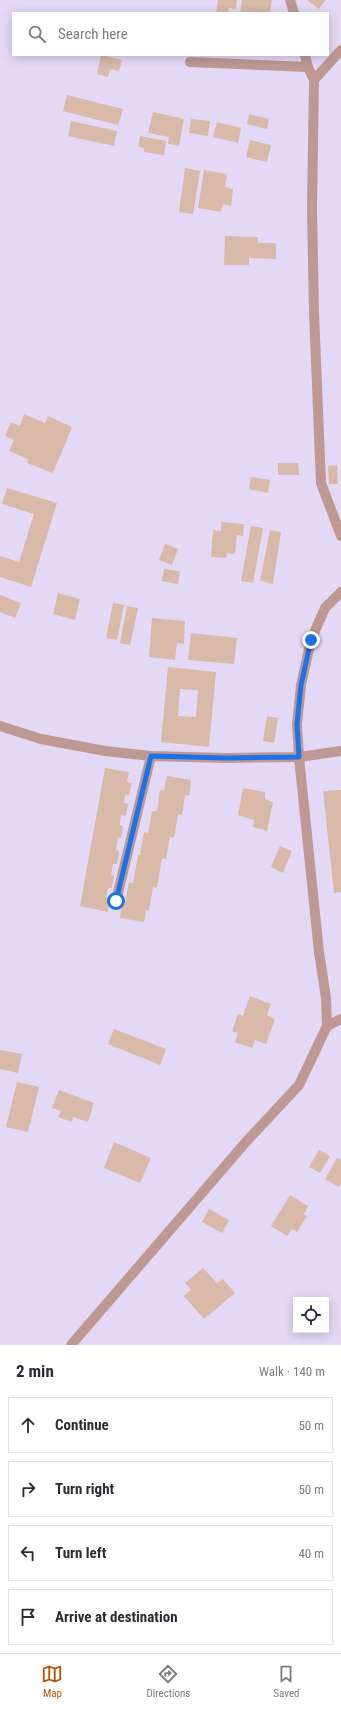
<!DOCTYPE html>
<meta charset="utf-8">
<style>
:root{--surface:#fff;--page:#f2f2f3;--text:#2b2b33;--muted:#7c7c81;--line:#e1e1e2;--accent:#b45309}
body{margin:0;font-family:"Roboto Condensed",sans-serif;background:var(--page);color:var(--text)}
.controls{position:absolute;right:12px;bottom:12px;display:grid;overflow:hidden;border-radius:0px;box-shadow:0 2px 10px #0003}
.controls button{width:36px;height:36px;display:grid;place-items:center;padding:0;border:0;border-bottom:1px solid var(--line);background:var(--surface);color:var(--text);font:20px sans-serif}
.stop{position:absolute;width:12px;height:12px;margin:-9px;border:3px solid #1a73e8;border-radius:50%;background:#fff}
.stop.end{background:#1a73e8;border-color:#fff;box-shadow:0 1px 4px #0008}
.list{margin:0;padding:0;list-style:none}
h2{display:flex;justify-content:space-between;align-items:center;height:52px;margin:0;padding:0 16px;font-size:17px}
h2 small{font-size:13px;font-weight:400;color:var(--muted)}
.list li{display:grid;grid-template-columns:26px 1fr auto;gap:12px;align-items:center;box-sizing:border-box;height:56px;margin:0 8px 8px;padding:0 8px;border:1px solid var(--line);border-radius:0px}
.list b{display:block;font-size:15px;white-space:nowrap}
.list em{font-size:13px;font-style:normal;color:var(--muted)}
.icon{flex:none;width:22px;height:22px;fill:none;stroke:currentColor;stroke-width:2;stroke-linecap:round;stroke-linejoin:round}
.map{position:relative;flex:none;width:341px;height:1345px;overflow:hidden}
.search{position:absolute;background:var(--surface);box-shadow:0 2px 10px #0003;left:12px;right:12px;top:12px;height:44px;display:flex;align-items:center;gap:10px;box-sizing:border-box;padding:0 14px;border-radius:0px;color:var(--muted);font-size:15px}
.sheet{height:308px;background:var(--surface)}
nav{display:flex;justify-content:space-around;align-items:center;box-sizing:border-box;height:56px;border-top:1px solid var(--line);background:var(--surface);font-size:11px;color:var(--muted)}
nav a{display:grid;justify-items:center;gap:2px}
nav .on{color:var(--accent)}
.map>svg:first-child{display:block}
.building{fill:#d9b9a8;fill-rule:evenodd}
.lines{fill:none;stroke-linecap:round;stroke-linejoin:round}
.minor{stroke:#bf9893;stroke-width:10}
.route{stroke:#1a73e8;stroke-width:5}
</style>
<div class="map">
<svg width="341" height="1345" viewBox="0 0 341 1345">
<rect width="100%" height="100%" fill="#e4d8f7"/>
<!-- building -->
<g class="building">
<polygon points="218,0 237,0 236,9 229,8 228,13 216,13"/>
<polygon points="242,0 272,0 270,13 240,13"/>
<polygon points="307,0 326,0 319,9"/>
<polygon points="101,55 122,60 119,71 110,69 108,77 97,74"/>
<polygon points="67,95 123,109 118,125 63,111"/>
<polygon points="153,112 184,119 179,146 168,144 169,137 148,133"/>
<polygon points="249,114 269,119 267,129 247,124"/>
<polygon points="191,119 210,121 208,136 189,133"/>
<polygon points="71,121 117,131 114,146 68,136"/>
<polygon points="217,122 241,128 238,143 213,137"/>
<polygon points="140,136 166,141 164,155 144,152 144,148 138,147"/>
<polygon points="250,140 271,145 267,162 246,157"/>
<polygon points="185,168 200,171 193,214 179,212"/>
<polygon points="204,170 227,174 225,187 233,189 231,206 223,204 221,212 198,208"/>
<polygon points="225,236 258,237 258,243 276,243 276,259 249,258 249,265 224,265"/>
<polygon points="24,414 45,423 48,416 72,427 53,473 27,463 28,459 9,451 14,440 5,436 11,422 20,426"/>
<polygon points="278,463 298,463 299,475 278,475"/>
<polygon points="337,465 338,484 329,484 328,466"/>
<polygon points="251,477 270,480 268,493 249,489"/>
<polygon points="7,488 57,503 31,587 0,577 0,556 19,562 34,514 2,504"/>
<polygon points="221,522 244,524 243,536 237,535 235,554 227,553 226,558 211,557 213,530 221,531"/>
<polygon points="251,526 263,528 253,583 241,581"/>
<polygon points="270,530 281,532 273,584 260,581"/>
<polygon points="165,544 178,549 172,565 159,560"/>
<polygon points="164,569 180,571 178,584 162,581"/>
<polygon points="58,593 80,599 75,620 53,614"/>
<polygon points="0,595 21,603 15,618 0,612"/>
<polygon points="113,603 124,605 117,640 106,638"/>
<polygon points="127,606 138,608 130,645 120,643"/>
<polygon points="152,618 185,621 184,644 177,643 175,660 149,657"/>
<polygon points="191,633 237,638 234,664 188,660"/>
<path d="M 168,667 L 216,672 L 209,747 L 161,742 ZM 180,689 L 198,690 L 196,717 L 178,716 Z"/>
<polygon points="267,716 278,718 274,743 263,741"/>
<polygon points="105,768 129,772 127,782 132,783 129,795 125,794 124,803 128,804 126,816 121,815 120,825 123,826 121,838 118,837 116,850 119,851 117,864 113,864 111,875 114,876 112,888 108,888 106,898 110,899 108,912 80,906"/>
<polygon points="167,776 191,780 189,796 185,795 182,815 178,814 174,838 170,837 166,859 162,858 157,888 153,887 149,911 146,910 144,922 120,918 122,903 125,904 129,882 133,883 138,855 140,855 144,832 148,833 152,811 157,811 160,790 164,791"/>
<polygon points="243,788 265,792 265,799 273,802 267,831 253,827 254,820 238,815"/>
<polygon points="341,790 341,892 334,893 323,791"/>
<polygon points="280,846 292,851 283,873 271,867"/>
<polygon points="250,996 271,1004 267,1015 275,1019 266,1044 255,1040 252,1048 235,1042 238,1033 232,1031 238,1014 243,1016"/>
<polygon points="114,1029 166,1049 160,1065 108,1044"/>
<polygon points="0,1050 22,1054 18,1073 0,1069"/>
<polygon points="17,1082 39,1087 28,1132 6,1127"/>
<polygon points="59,1090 94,1103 88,1122 73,1117 72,1122 58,1117 61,1111 52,1108"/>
<polygon points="114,1142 151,1158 140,1183 104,1168"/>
<polygon points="319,1150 330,1156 320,1173 309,1167"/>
<polygon points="337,1158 341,1160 341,1183 339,1187 325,1179"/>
<polygon points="290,1195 308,1206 304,1214 307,1216 297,1232 292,1229 287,1236 271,1226"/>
<polygon points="209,1209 229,1220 222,1233 202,1222"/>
<polygon points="203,1268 217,1283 223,1279 235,1293 204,1319 184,1296 191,1290 185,1283"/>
</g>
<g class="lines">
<!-- minor -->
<g class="minor">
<polyline points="290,0 294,13"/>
<polyline points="305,55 308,67 314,80 312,209 314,312 321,483 341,536"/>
<polyline points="190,62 308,67"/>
<polyline points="314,80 341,50"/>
<polyline points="0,726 41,739 105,751 151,756 226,758 299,757 341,751"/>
<polyline points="116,901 151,756"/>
<polyline points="327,1026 341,1019"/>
<polyline points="71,1345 245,1143 299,1085 327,1026 326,998 319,952 299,757 297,724 301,685 311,640 325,608 341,592"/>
</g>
</g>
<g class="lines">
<!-- route -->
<polyline class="route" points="116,901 151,756 226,758 299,757 297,724 301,685 311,640"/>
</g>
</svg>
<div class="controls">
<button><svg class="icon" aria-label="locate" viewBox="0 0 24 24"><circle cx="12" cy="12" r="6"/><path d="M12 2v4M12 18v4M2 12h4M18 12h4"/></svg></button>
</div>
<div class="stop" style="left:116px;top:901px"></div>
<div class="stop end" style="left:311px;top:640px"></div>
<div class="search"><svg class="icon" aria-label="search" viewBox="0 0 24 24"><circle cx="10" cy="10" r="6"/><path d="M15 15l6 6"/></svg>Search here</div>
</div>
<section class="sheet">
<h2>2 min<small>Walk · 140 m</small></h2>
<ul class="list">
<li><svg class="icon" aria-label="ahead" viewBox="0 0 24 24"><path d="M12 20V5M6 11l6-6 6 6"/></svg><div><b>Continue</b></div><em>50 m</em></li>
<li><svg class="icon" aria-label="right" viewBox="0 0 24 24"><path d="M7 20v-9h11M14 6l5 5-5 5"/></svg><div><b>Turn right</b></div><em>50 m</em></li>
<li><svg class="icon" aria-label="left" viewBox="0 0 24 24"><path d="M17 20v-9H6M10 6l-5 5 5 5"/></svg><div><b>Turn left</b></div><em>40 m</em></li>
<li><svg class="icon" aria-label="arrive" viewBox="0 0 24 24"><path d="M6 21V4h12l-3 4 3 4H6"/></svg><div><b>Arrive at destination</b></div></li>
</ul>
</section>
<nav>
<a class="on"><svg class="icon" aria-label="map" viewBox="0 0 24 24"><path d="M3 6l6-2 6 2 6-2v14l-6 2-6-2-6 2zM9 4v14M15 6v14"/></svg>Map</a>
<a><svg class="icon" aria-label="directions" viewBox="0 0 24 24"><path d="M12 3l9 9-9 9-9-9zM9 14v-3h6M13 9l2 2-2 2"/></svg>Directions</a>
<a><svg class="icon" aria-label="saved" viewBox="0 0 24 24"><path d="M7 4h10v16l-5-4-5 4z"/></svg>Saved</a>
</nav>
